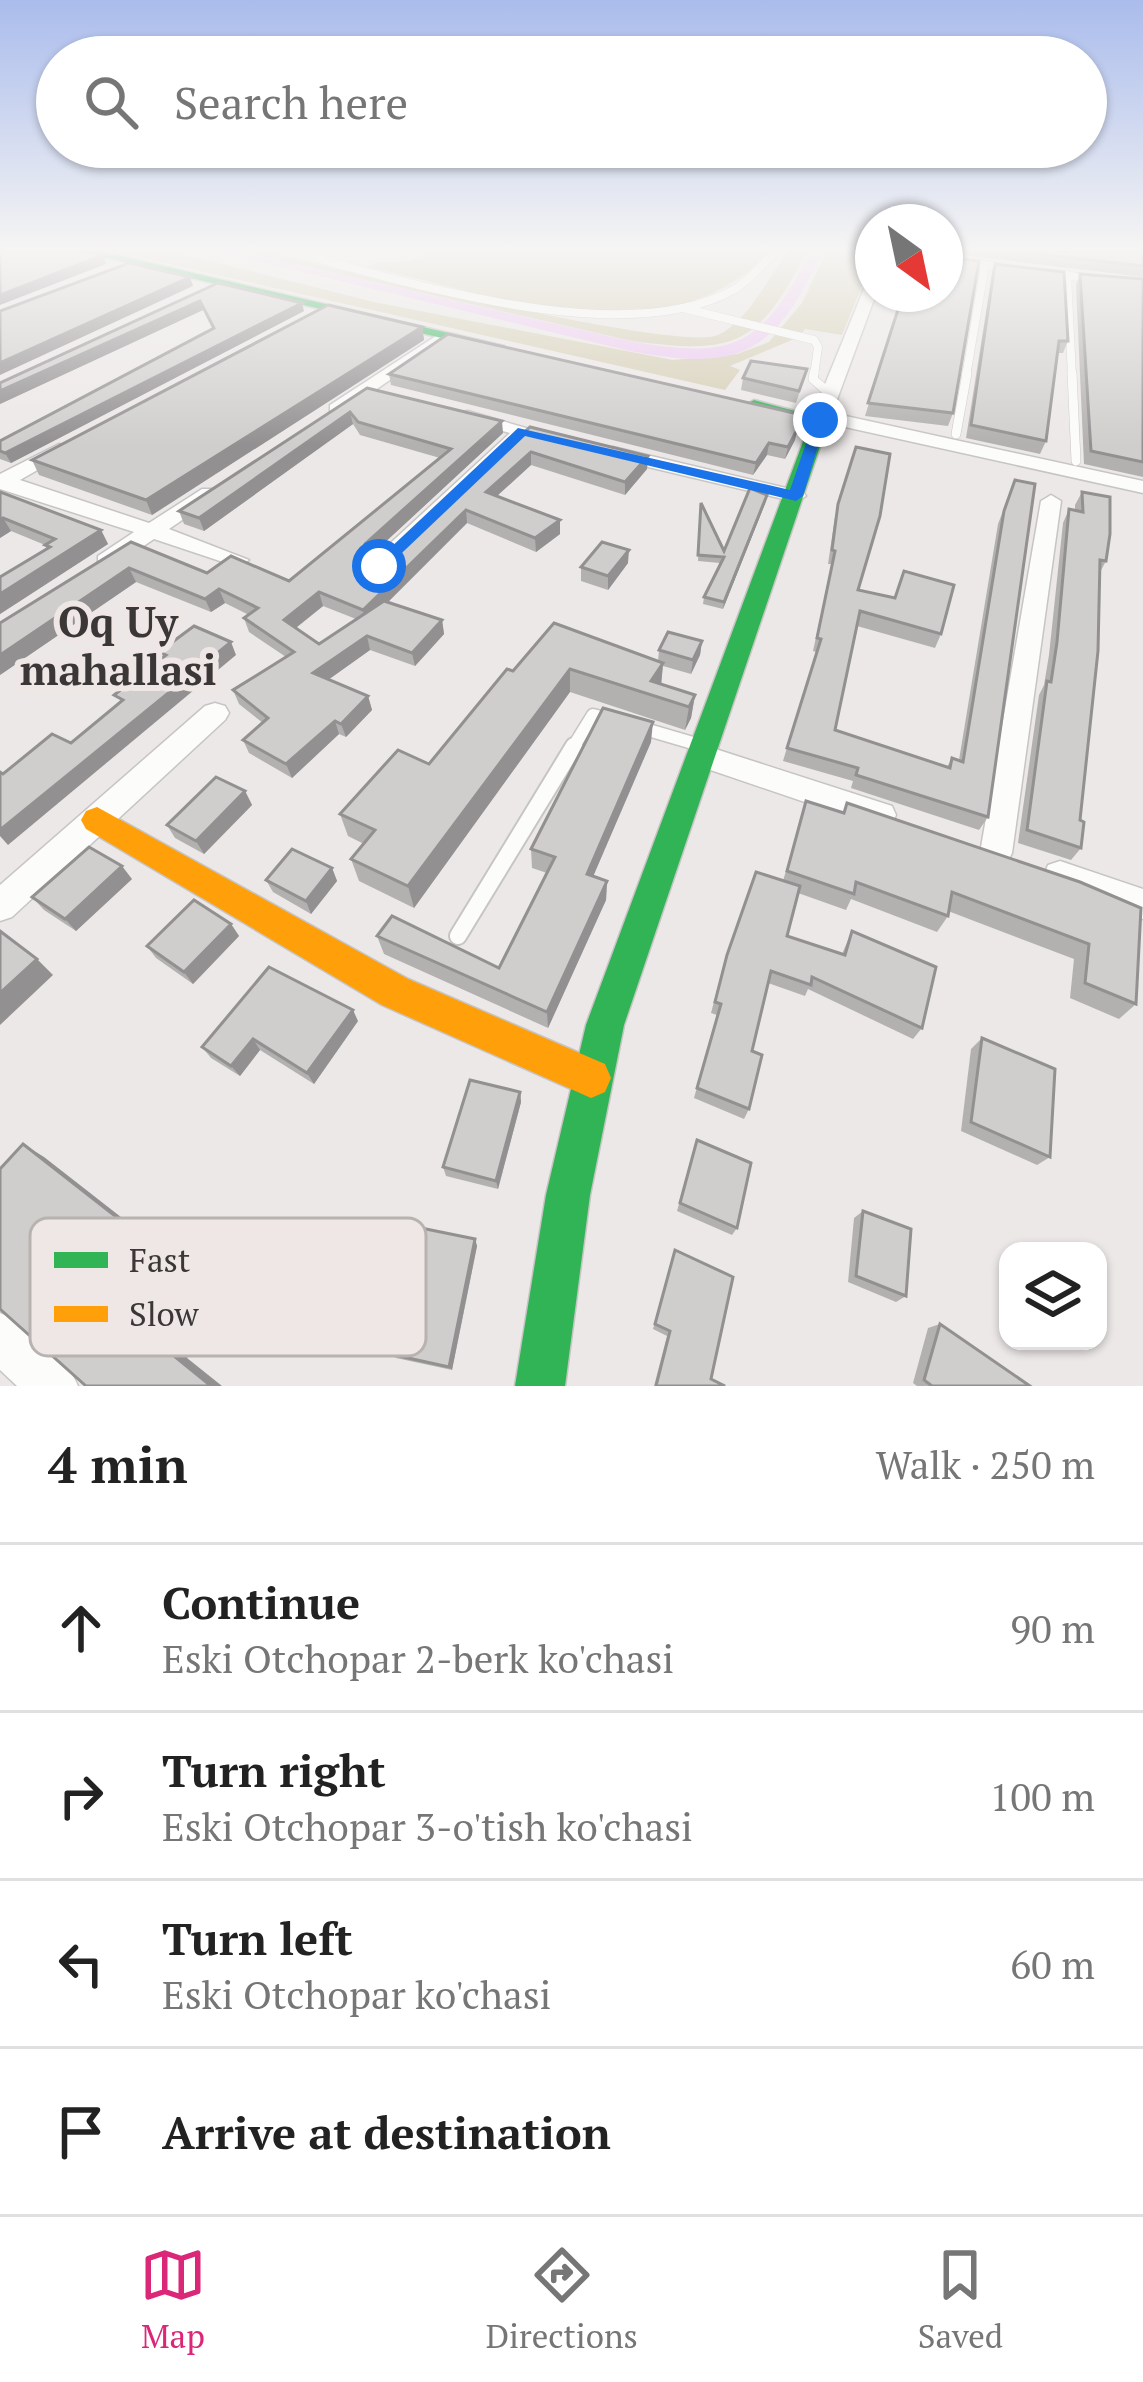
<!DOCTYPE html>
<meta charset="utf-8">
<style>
:root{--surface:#fff;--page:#f2f2f2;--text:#222;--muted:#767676;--line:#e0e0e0;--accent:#db2777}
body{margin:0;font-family:"PT Serif",serif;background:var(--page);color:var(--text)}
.controls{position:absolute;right:36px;bottom:36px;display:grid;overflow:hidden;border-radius:24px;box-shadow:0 3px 9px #0004}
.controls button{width:108px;height:108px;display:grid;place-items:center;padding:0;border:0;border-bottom:3px solid var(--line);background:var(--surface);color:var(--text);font:60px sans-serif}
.compass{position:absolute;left:855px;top:204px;width:108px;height:108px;border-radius:50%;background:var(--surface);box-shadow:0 3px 9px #0004;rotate:147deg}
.stop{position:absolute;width:36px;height:36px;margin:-27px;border:9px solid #1a73e8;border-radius:50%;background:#fff}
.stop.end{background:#1a73e8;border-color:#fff;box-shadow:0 3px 12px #0008}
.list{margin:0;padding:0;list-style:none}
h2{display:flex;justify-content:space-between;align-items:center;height:156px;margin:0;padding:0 48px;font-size:51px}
h2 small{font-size:39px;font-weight:400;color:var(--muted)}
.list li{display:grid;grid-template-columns:78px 1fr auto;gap:36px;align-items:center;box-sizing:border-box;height:168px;padding:0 48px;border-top:3px solid var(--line)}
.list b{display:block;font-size:45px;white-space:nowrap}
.list p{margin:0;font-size:39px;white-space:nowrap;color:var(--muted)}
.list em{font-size:39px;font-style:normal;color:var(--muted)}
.icon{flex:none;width:66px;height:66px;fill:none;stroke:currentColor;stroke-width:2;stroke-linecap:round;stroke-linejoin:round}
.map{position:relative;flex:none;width:1143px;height:1386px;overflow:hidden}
.search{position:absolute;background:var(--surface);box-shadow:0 3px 9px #0004;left:36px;right:36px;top:36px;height:132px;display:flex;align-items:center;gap:30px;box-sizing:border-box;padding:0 42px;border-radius:66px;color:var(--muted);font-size:45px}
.sheet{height:828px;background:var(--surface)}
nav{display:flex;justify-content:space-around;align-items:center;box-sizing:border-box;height:168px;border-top:3px solid var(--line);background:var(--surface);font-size:33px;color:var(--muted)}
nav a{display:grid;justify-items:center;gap:6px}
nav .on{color:var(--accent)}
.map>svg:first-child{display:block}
.green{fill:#d5ceb4}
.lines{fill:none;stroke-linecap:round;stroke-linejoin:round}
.canal{fill:#eec9f2;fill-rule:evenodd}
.lane-far3-casing{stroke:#c7c4c4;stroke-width:9}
.lane-far2-casing{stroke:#c7c4c4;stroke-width:10}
.lane-far1-casing{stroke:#c7c4c4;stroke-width:15}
.lane-casing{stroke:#c7c4c4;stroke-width:20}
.street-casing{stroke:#c7c4c4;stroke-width:3}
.fast-casing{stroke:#c7c4c4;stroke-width:3}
.slow-casing{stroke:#c7c4c4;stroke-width:3}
.lane-far3{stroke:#fcfcfb;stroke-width:8}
.lane-far2{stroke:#fcfcfb;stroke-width:9}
.lane-far1{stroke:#fcfcfb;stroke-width:12}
.lane{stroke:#fcfcfb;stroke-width:16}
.street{fill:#fcfcfb;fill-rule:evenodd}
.fast{fill:#30b455;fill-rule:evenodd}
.slow{fill:#ff9f0a;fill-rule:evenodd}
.wall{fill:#b3b1b0;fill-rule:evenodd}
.shaded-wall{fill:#929090}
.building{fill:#d0cecd;stroke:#929090;stroke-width:3}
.route{fill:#1a73e8}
.labels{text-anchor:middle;stroke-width:12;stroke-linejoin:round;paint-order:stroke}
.neighbourhood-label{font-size:42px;font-weight:bold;fill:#3a3736;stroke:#eee7e5}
.key{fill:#eee7e5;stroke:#b8b2b0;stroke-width:3}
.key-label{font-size:33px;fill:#3a3736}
</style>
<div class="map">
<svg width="1143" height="1386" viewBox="0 0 1143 1386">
<rect width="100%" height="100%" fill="#ece8e7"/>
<!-- green -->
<g class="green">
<polygon points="112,251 170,251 374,302 673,360 737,354 769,342 802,303 827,251 873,254 873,259 842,335 805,329 799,337 730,366 740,370 725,390"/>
<path d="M 239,251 L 260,251 C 324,265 680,353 718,335 C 748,321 769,277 788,251 L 807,251 C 758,346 736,355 632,341 Z"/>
<path d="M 417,251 L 770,251 C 667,362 493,294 368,267 C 389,256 400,268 426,254 Z"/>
</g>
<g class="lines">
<!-- canal -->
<path class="canal" d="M 216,251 L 238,251 L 630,341 C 737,361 763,344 811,251 L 823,251 C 775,352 744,373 630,351 Z"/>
<defs>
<g id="lane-far3">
<path d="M 289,251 C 405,281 624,352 735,289 C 750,280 763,263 776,251"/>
<polyline points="945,260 1011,268"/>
<polyline points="1045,273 1095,279"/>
<polyline points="1067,275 1072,376"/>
<polyline points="683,308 814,340 818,347 814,376"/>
<polyline points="966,376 985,265"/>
</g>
<g id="lane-far2">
<polyline points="814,373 813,379 830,394"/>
<polyline points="1072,373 1076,461"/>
<polyline points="956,434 967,373"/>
</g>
<g id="lane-far1">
<polyline points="638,727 703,746"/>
<polyline points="572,749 593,715 616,721"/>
</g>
<polyline id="lane" points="458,936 574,746"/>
<g id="street">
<polygon points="873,280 876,294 832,413 1143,481 1143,493 827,423 814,424 812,416 866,284"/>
<polygon points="442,332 455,335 342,413 330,413 330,405"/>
<polygon points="468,411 567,440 558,446 527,437 387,571 371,571 371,561 510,433 462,420 462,412"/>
<polygon points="59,444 76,448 20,480 149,523 202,489 216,489 216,497 169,529 249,560 238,567 154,539 114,566 98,566 98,556 134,532 0,489 0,474"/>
<polygon points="613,447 803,492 806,496 796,502 606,457 606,449"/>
<polygon points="1051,495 1061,501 1012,853 1007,863 996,867 985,863 980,853 1041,501"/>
<polygon points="215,703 225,706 229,713 225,720 12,917 0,921 0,885 205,706"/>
<polygon points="703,745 892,806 896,815 892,824 881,828 693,764 688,756 693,748"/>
<polygon points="1060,861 1143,889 1143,919 1048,885 1044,875 1048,865"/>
<path d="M 0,1313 C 30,1325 65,1356 78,1386 L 17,1386 L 0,1370 Z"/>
</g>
<g id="fast">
<polygon points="78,251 100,251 504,346 496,351"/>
<polygon points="754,400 829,420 624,1025 590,1195 565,1386 515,1386 546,1195 586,1025 810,423 748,409 745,405"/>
</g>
<polygon id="slow" points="97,807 408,979 605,1064 611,1078 605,1092 591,1098 382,1005 86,829 81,820 86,811"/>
</defs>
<!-- lane-far3 casing -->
<use href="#lane-far3" class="lane-far3-casing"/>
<!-- lane-far2 casing -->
<use href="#lane-far2" class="lane-far2-casing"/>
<!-- lane-far1 casing -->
<use href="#lane-far1" class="lane-far1-casing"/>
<!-- lane casing -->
<use href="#lane" class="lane-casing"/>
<!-- street casing -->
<use href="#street" class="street-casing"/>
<!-- fast casing -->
<use href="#fast" class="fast-casing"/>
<!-- slow casing -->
<use href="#slow" class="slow-casing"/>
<!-- lane-far3 -->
<use href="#lane-far3" class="lane-far3"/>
<!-- lane-far2 -->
<use href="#lane-far2" class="lane-far2"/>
<!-- lane-far1 -->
<use href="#lane-far1" class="lane-far1"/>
<!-- lane -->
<use href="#lane" class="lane"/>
<!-- street -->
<use href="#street" class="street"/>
<!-- fast -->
<use href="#fast" class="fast"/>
<!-- slow -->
<use href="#slow" class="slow"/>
</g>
<!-- wall -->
<g class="wall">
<polygon points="945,251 1143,251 1143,277 945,253"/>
<polygon points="995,264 1068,341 1063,353 1057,353 1046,441 1040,454 966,438 992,274"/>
<polygon points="1080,274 1143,279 1143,477 1084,464 1076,285"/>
<polygon points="218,283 304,311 11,463 0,459 0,441 212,328 203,310 0,404 0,383"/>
<polygon points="903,294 953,413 948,426 865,416"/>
<polygon points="422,327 424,340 152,515 39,475 32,460"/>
<polygon points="807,369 796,403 741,390 743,378"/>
<polygon points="389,374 795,440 785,459 767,455 753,475 391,385"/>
<path d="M 367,388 L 503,433 L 368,558 L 368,562 L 387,561 L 530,427 L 648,456 L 647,469 L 625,495 L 531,465 L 497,496 L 560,534 L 536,552 L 467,523 L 388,602 L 442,620 L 444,634 L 415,666 L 370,650 L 328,680 L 368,696 L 372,710 L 346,737 L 339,734 L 292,778 L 249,753 L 243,740 L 263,723 L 239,704 L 233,690 L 286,657 L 249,632 L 244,618 L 249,615 L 225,603 L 211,612 L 136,582 L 0,675 L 131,542 L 207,573 L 289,581 L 440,458 L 360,435 L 353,424 L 204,531 L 184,524 L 179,511 ZM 323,606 L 356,619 L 319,644 L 296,628 Z"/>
<polygon points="856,447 858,590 941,634 935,648 857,626 835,730 947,767 952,758 959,760 998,524 1015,480 988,817 979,830 851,788 853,781 783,761 816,652 813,651 832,564 828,564 835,517"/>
<polygon points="0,492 101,530 108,544 0,614 0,577 47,549 45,545 11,531 0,538"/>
<polygon points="1082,492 1106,561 1100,572 1080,820 1081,848 1071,860 1018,843 1039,695 1044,685 1049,655 1063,523 1069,509 1075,511 1075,505"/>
<polygon points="766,501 723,609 703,604 704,597 720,563 698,561 701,503 724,551"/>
<polygon points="628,563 608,590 581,581 581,567"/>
<polygon points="702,641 700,655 691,674 663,666 661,684 695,695 691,718 685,730 570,692 414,908 359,881 351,859 364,844 348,836 340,814 429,764 513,671 658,661 659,650"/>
<polygon points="651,742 593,876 607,881 606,900 548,1028 384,954 377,936 499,968 547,873 532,868 531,849"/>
<polygon points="245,791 252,805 204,854 175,838 167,825"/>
<polygon points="806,801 1080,882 1136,1004 1119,1019 1070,998 1074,959 948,911 948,916 937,932 851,899 846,910 798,893 787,936 842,954 852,931 922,1028 913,1039 808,989 805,996 768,983 752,1051 749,1109 744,1119 694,1098 717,1015 711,1013 723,967 783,881"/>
<polygon points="332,868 337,881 311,914 273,892 266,880"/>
<polygon points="132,879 76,931 44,910 32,897"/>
<polygon points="231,924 239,936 193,984 156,958 147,946"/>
<polygon points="358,1021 314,1084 260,1050 240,1076 211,1058 202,1047"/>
<polygon points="982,1038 1050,1157 1037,1165 961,1131 971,1049"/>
<polygon points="520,1092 521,1102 498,1189 446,1176 443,1167"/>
<polygon points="694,1149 737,1228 732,1235 677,1211"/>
<polygon points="863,1211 906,1296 896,1302 848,1282 854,1218"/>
<polygon points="475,1239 477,1246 452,1370 396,1358 390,1354"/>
<polygon points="675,1250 711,1379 725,1386 654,1386 667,1336 653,1329"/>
<polygon points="940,1324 1030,1386 917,1386 913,1383 928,1328"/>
</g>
<!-- shaded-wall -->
<g class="shaded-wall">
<polygon points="103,255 106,264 0,305 0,295"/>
<polygon points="190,277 193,286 0,375 0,363"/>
<polygon points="200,301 203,310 0,404 0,391"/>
<polygon points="302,303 304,311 11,463 5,453"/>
<polygon points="422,327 424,340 152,515 146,500"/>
<polygon points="350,412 353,424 204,531 199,518"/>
<polygon points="502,421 503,433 368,558 367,571 363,557 365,544"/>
<polygon points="798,428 795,440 785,459 788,447"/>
<polygon points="769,443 767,455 753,475 756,463"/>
<polygon points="531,452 531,465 487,505 486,492"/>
<polygon points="648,456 647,469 625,495 625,482"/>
<polygon points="767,495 766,501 723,609 724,602"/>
<polygon points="466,510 467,523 366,624 363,610"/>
<polygon points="3,518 11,531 0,538 0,520"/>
<polygon points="560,520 560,534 536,552 535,538"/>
<polygon points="101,530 108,544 0,614 0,594"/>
<polygon points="629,550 628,563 608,590 608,576"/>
<polygon points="129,568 136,582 0,675 0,655"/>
<polygon points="219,589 225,603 211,612 205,599"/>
<polygon points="319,592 323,606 288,634 284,620"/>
<polygon points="442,620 444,634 415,666 412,653"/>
<polygon points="367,636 370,650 318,687 313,673"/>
<polygon points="702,641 700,655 691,674 693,660"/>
<polygon points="231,642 236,655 8,845 0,836 0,830"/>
<polygon points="663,663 661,686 651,681"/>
<polygon points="570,669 570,692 414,908 408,886"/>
<polygon points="695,695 691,718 685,730 689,707"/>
<polygon points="368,696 372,710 346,737 341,724"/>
<polygon points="335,721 339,734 292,778 286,764"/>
<polygon points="653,722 651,742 586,893 587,874"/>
<polygon points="245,791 252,805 204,854 196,841"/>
<polygon points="122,866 132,879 76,931 65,919"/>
<polygon points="332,868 337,881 311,914 306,901"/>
<polygon points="607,881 606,900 548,1028 547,1012"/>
<polygon points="231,924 239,936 193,984 184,972"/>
<polygon points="37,959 53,975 0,1025 0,993"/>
<polygon points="353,1010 358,1021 314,1084 307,1073"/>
<polygon points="253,1039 260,1050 240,1076 231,1066"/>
<polygon points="520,1092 521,1102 498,1189 496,1181"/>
<polygon points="23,1144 44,1157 226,1299 187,1358 222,1386 211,1386 169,1352"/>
<polygon points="475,1239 477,1246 452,1370 449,1367"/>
</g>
<!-- building -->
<g class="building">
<polygon points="0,251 83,251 103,255 0,295"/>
<polygon points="1015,251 1143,251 1143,266"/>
<polygon points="945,257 979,261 953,413 868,403 903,294 945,294"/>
<polygon points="129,263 190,277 0,363 0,311"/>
<polygon points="995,264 1064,272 1068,341 1059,341 1046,441 971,425"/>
<polygon points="1080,274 1143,279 1143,462 1091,451"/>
<polygon points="218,283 302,303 5,453 0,451 0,441 214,328 200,301 0,391 0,383"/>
<polygon points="328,305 422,327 146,500 32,460"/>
<polygon points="448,334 798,414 798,428 788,447 769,443 756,463 389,374"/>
<polygon points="751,361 807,369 799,391 743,378"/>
<polygon points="367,388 502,421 365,544 363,557 368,562 387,561 530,427 648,456 625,482 531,452 486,492 560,520 535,538 466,510 363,610 319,592 284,620 319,644 384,601 442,620 412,653 367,636 313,673 368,696 341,724 335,721 286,764 243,740 268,718 233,690 294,652 244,618 258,608 219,589 205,599 129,568 0,655 0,623 131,542 207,573 231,556 289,581 451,449 358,422 350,412 199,518 179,511"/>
<polygon points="856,447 890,454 880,516 858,590 895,598 904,571 954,585 941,634 860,611 835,730 950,768 952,758 963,762 1004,511 1015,480 1035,484 988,817 856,775 858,768 787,748 821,639 817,638 835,551 832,550 838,504"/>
<polygon points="750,488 767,495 724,602 704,597 724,557 698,555 701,503 724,551"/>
<polygon points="0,492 101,530 0,594 0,577 50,547 45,545 55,539 3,518 0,520"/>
<polygon points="1082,492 1110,497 1110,534 1106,561 1100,560 1098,651 1080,820 1084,822 1081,848 1027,830 1047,681 1051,682 1057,642 1069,509 1083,512"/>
<polygon points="602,542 629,550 608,576 581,567"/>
<polygon points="554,623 663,663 651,681 695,695 689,707 570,669 408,886 351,859 375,830 340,814 398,750 429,764 507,669 513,671"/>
<polygon points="194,626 231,642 0,830 0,772 3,774 52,734 71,743 123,700 114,695 166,655 159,652"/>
<polygon points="668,632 702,641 693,660 659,650"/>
<polygon points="603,708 653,722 587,874 607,881 547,1012 377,936 392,916 499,968 555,857 531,849"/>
<polygon points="216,777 245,791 196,841 167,825"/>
<polygon points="806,801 844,813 847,803 1080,882 1141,908 1136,1004 1085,983 1089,944 952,892 948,916 856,882 854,894 787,871"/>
<polygon points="89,847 122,866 65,919 32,897"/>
<polygon points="292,849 332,868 306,901 266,880"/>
<polygon points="756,872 800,886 787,936 845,955 852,931 936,967 922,1028 812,977 811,985 771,971 752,1051 762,1055 749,1109 697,1088 721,1004 715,1002 727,955"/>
<polygon points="194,900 231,924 184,972 147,946"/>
<polygon points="0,931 37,959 0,993"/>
<polygon points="269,967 353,1010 307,1073 253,1039 231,1066 202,1047"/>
<polygon points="982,1038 1055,1069 1050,1157 971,1122"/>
<polygon points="470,1080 520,1092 496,1181 443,1167"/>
<polygon points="697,1140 751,1163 737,1228 680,1203"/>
<polygon points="23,1144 211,1291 169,1352 211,1386 86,1386 0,1309 0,1169"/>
<polygon points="863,1211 911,1229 906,1296 856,1276"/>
<polygon points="421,1228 475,1239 449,1367 390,1354"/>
<polygon points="675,1250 733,1277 711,1379 725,1386 656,1386 670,1331 655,1324"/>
<polygon points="940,1324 1030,1386 932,1386 924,1380"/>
</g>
<!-- sky -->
<linearGradient id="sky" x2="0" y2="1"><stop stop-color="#aabcec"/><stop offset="0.56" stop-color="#f6f5f4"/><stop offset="1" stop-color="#f6f5f4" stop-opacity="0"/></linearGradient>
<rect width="1143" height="445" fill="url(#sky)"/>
<!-- route -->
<polygon class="route" points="815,417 826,420 803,496 796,501 525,436 385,569 371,566 518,428 790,490"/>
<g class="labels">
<!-- neighbourhood labels -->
<g class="neighbourhood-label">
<text x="118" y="637">Oq Uy<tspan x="118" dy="48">mahallasi</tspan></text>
</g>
</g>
<!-- legend -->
<rect x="30" y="1218" width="396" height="138" rx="18" class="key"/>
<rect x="54" y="1252" width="54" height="16" fill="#30b455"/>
<rect x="54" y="1306" width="54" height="16" fill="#ff9f0a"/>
<g class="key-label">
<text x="129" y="1272">Fast</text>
<text x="129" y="1326">Slow</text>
</g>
</svg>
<div class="controls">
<button><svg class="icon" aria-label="layers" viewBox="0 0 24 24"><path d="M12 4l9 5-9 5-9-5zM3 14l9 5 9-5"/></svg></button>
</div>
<svg class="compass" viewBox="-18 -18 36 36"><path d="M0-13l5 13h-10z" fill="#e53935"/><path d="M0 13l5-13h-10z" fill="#767676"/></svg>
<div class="stop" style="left:379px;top:566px"></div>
<div class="stop end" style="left:820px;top:420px"></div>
<div class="search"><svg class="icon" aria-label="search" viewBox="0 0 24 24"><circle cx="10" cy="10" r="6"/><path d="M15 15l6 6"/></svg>Search here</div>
</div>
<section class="sheet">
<h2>4 min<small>Walk · 250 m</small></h2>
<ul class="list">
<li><svg class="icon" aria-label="ahead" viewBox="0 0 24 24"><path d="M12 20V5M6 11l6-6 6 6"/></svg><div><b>Continue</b><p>Eski Otchopar 2-berk ko'chasi</p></div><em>90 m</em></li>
<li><svg class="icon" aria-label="right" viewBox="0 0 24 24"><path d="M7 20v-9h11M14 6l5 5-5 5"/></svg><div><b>Turn right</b><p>Eski Otchopar 3-o'tish ko'chasi</p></div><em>100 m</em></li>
<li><svg class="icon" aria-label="left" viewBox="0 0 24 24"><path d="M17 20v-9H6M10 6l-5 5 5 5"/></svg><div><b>Turn left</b><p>Eski Otchopar ko'chasi</p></div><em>60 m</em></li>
<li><svg class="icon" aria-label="arrive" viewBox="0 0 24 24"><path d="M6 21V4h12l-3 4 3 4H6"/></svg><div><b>Arrive at destination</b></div></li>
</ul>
</section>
<nav>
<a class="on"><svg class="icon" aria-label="map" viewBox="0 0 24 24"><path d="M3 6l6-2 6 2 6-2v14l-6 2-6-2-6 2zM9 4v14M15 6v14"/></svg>Map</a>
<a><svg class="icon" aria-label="directions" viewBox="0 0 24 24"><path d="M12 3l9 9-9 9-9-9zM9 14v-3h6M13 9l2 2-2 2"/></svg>Directions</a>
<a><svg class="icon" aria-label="saved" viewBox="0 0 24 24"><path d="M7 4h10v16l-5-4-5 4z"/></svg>Saved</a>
</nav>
